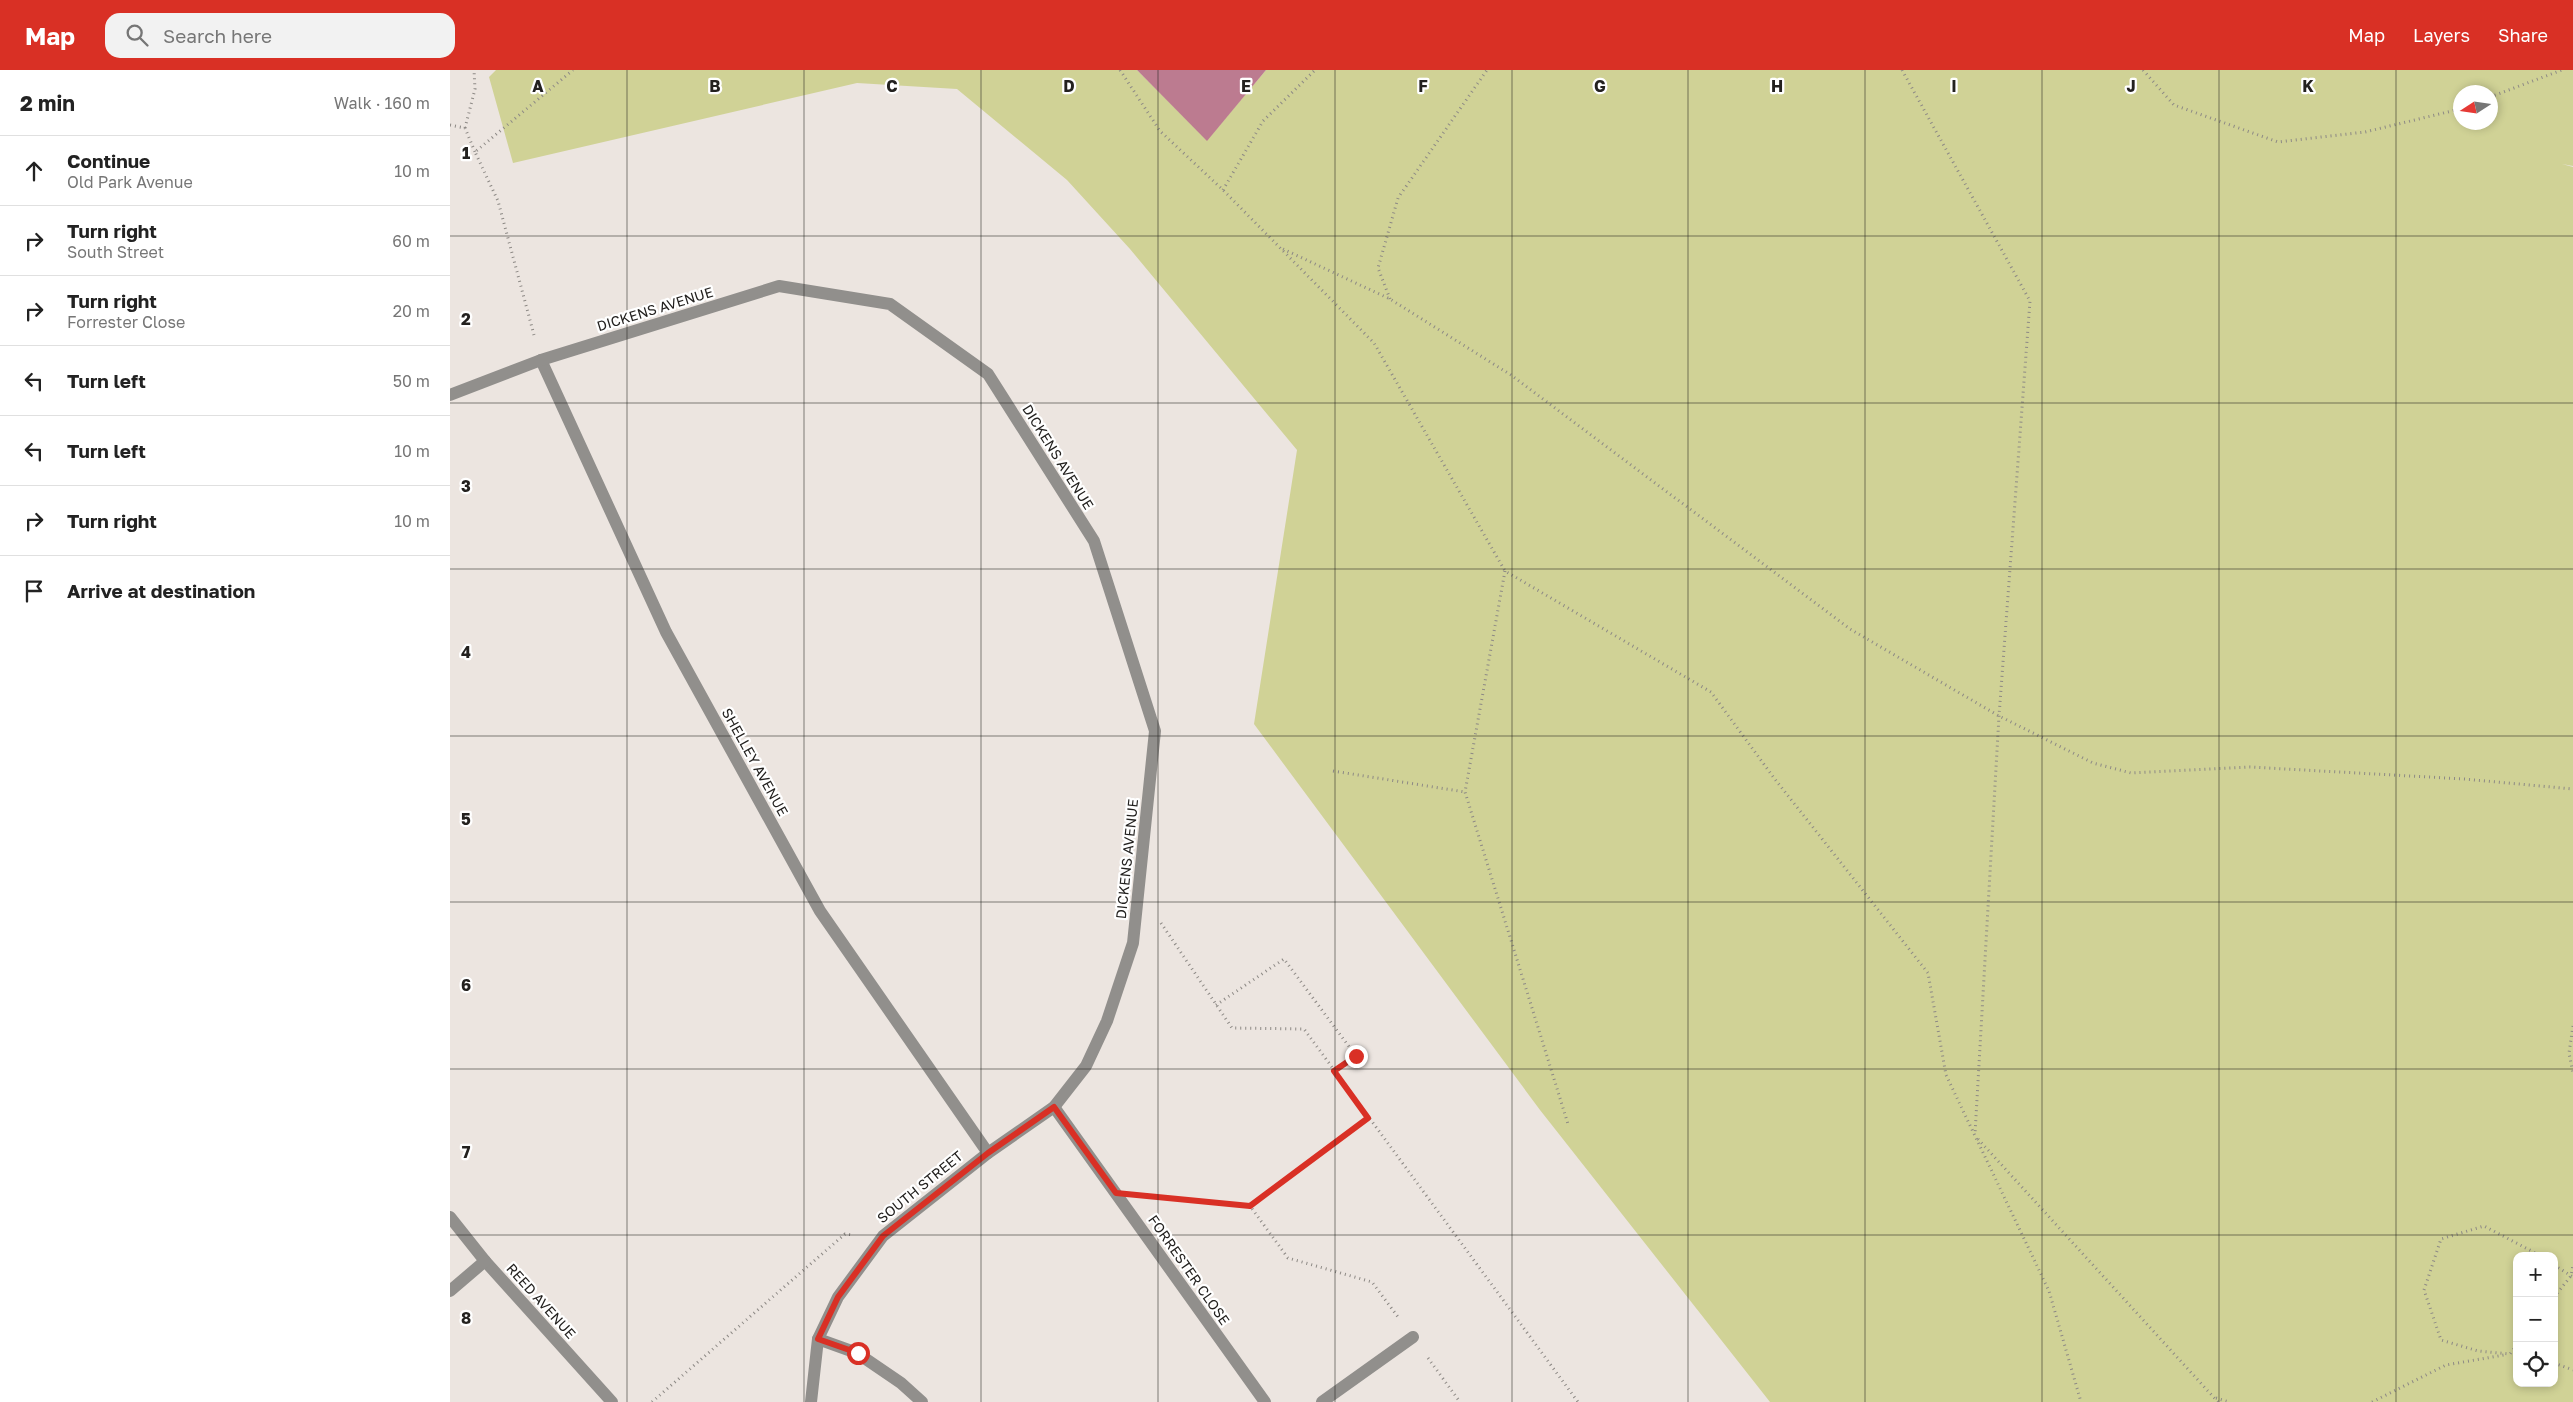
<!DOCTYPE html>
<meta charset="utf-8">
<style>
:root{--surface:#fff;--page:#f2f2f2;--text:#222;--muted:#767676;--line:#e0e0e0;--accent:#d93025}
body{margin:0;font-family:"Golos Text",sans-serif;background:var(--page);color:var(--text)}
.controls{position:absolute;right:15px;bottom:15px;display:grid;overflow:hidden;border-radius:10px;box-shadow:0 2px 8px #0003}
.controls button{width:45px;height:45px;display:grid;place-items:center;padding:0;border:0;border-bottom:1px solid var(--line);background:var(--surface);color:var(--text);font:25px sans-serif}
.compass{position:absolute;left:2003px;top:15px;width:45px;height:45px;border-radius:50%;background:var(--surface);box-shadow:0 2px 8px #0003;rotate:258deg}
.stop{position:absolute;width:15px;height:15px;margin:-11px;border:4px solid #d93025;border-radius:50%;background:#fff}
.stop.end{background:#d93025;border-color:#fff;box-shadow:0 1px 5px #0008}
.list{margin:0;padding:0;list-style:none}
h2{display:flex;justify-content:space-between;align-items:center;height:65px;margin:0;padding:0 20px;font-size:21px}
h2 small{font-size:16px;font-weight:400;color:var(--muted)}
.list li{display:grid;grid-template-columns:32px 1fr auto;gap:15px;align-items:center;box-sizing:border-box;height:70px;padding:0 20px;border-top:1px solid var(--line)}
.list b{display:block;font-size:19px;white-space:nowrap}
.list p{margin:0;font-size:16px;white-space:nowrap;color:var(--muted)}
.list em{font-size:16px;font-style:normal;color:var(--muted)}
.icon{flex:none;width:28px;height:28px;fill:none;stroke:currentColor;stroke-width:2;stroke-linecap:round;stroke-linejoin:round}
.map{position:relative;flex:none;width:2123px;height:1332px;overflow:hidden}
header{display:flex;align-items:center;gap:30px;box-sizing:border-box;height:70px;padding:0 25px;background:var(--accent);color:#fff}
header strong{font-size:24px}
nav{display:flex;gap:28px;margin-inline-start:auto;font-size:18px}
.search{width:350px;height:45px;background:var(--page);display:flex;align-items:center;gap:12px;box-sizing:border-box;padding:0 18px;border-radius:15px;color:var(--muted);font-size:19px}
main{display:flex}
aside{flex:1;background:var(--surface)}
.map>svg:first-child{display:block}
.green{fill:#d0d296;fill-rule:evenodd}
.water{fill:#bc7b90}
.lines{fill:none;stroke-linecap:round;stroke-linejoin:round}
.path{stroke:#8d8985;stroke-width:3;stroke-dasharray:1 4;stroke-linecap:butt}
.minor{stroke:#918f8c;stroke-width:12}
.route{stroke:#d93025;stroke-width:6}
.grid{fill:none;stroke:#23211f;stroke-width:1;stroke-opacity:0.55}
.labels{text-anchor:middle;stroke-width:4.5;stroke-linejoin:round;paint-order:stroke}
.street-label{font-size:14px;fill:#23211f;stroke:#fff}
.grid-label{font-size:16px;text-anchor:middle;font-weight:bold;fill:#23211f;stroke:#fff;stroke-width:4.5;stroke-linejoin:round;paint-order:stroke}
</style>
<header>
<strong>Map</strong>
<div class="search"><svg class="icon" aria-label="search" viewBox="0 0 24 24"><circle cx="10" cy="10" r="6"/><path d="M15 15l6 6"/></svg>Search here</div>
<nav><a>Map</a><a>Layers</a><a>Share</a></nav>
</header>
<main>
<aside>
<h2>2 min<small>Walk · 160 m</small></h2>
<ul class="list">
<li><svg class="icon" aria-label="ahead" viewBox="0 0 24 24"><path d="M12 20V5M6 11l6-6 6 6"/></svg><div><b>Continue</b><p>Old Park Avenue</p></div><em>10 m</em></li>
<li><svg class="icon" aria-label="right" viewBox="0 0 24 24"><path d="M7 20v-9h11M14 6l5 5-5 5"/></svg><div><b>Turn right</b><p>South Street</p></div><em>60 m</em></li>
<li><svg class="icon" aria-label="right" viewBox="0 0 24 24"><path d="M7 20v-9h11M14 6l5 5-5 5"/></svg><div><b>Turn right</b><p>Forrester Close</p></div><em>20 m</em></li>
<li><svg class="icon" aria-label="left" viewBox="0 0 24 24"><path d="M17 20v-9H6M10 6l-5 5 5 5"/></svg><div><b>Turn left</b></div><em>50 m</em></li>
<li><svg class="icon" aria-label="left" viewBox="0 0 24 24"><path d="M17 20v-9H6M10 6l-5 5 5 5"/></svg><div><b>Turn left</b></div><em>10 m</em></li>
<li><svg class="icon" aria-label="right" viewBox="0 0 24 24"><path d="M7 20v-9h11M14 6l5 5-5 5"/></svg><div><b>Turn right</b></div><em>10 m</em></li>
<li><svg class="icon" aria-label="arrive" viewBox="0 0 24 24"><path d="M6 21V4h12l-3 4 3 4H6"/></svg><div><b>Arrive at destination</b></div></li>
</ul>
</aside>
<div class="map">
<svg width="2123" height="1332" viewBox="0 0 2123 1332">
<rect width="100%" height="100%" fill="#ece5e0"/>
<!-- green -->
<path class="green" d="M 46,0 L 687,0 L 757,70 L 816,0 L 2123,0 L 2123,96 L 2112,94 L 2123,97 L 2123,1332 L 1320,1332 L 1090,1040 L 804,654 L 847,380 L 680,179 L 617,110 L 507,19 L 407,13 L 63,93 L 39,7 ZM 2010,22 L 2040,22 L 2040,52 L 2010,52 ZM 2067,1186 L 2104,1186 L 2104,1313 L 2067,1313 Z"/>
<!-- water -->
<polygon class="water" points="687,0 816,0 757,71"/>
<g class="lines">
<!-- path -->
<g class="path">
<polyline points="670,0 710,61 773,120 924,273 1055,501 1261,622 1324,708 1478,903 1496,1005 1599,1221 1631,1332"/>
<polyline points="1452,0 1580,231 1549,646 1525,1064"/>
<polyline points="1693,0 1724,35 1828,72 1915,62 2010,39"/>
<polyline points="2040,27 2112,0"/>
<polyline points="0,55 15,58 25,82"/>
<polyline points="15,58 25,19 24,0"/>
<polyline points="773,120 813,51 865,0"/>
<polyline points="833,179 940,229 1061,305 1400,559 1549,646 1643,693 1681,703 1800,697 2014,709 2123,719"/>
<polyline points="940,229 928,198 948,128 1037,0"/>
<polyline points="84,265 48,131 25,82 123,0"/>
<polyline points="1055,501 1015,722 1118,1054"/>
<polyline points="883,701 1015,722"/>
<polyline points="711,853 782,958 854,959 1128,1332"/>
<polyline points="766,935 834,889 906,986 883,1001"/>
<polyline points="2123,956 2119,983 2123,1003"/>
<polyline points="1528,1069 1768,1332"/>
<polyline points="699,1126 800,1136 838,1188 922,1212 948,1247"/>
<polyline points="800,1136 918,1048"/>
<polyline points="2104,1195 2123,1207"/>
<polyline points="2104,1227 2121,1206 2123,1195"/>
<polyline points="2067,1275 2060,1284 2028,1281 1991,1270 1974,1220 1991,1169 2034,1156 2091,1186"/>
<polyline points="978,1288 1010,1332"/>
<polyline points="2104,1293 2123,1300"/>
<polyline points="1766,1328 1779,1332"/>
<polyline points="202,1332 395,1164 403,1165"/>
<polyline points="1922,1332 1996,1295 2054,1285"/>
</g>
<!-- minor -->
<g class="minor">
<polyline points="91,290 216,562 370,841 538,1083"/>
<polyline points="0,325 91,290 329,216 440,234 538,304 644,471 705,661 683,873 657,951 636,996 604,1037 538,1083 433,1166 388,1227 368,1269 361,1332"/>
<polyline points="604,1037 815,1332"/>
<polyline points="0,1147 35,1191 162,1332"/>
<polyline points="0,1221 35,1191"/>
<polyline points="368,1269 407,1283 451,1313 472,1332"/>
<polyline points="872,1332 963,1267"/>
</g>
</g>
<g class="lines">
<!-- route -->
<polyline class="route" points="408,1283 368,1269 388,1227 433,1166 538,1083 604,1037 666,1123 800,1136 918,1048 884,1001 906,986"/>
</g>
<!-- grid -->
<path class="grid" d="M 177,0 L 177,1332M 354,0 L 354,1332M 531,0 L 531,1332M 708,0 L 708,1332M 885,0 L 885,1332M 1062,0 L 1062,1332M 1238,0 L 1238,1332M 1415,0 L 1415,1332M 1592,0 L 1592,1332M 1769,0 L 1769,1332M 1946,0 L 1946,1332M 0,166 L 2123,166M 0,333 L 2123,333M 0,499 L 2123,499M 0,666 L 2123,666M 0,832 L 2123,832M 0,999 L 2123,999M 0,1165 L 2123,1165"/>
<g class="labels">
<!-- street labels -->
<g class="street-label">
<text transform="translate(205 239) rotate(-17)" y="5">DICKENS AVENUE</text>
<text transform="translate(608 387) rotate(58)" y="5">DICKENS AVENUE</text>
<text transform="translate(305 692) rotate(61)" y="5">SHELLEY AVENUE</text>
<text transform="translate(677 789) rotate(-84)" y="5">DICKENS AVENUE</text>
<text transform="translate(470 1117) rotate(-39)" y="5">SOUTH STREET</text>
<text transform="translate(739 1200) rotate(55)" y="5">FORRESTER CLOSE</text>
<text transform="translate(91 1231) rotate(48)" y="5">REED AVENUE</text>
</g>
</g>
<g class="grid-label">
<text x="88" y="22">A</text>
<text x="265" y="22">B</text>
<text x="442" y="22">C</text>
<text x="619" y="22">D</text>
<text x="796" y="22">E</text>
<text x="973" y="22">F</text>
<text x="1150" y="22">G</text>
<text x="1327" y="22">H</text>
<text x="1504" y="22">I</text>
<text x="1681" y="22">J</text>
<text x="1858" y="22">K</text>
<text x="16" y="89">1</text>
<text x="16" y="255">2</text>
<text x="16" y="422">3</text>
<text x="16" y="588">4</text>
<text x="16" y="755">5</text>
<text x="16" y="921">6</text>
<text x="16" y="1088">7</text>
<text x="16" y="1254">8</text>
</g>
</svg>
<div class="controls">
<button>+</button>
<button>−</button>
<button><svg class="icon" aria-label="locate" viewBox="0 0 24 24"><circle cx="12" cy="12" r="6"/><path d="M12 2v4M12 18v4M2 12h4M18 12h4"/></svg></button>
</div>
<svg class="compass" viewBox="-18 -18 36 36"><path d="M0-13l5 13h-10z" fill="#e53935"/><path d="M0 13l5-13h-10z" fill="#767676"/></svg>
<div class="stop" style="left:408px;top:1283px"></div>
<div class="stop end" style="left:906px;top:986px"></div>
</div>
</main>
